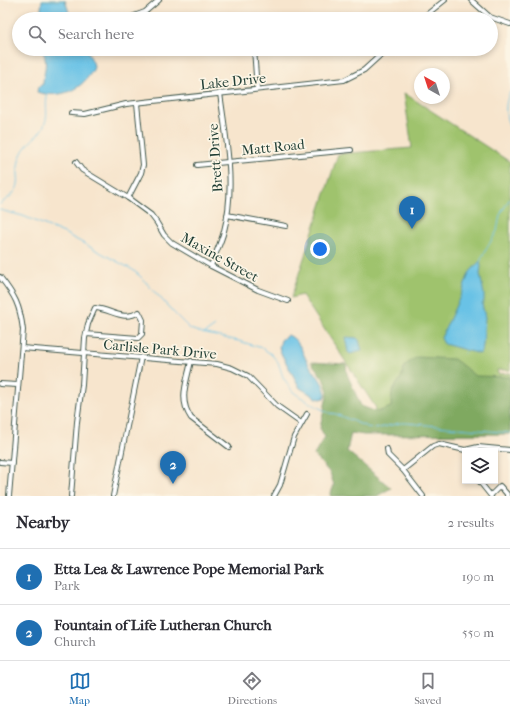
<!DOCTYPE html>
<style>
:root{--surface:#fff;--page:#f2f2f3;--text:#2b2b33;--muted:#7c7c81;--line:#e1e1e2;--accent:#1f6fb2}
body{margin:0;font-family:"IM FELL French Canon",serif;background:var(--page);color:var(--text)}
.controls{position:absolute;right:12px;bottom:12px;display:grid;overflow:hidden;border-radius:0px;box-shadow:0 2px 6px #0003}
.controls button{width:36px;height:36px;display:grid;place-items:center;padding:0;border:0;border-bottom:1px solid var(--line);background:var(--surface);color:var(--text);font:20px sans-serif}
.compass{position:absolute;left:414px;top:68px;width:36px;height:36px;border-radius:50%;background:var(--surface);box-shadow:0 2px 6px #0003;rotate:321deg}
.you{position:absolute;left:320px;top:249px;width:14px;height:14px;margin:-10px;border:3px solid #fff;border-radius:50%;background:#1a73e8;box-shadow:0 0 0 6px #1a73e833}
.badge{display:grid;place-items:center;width:26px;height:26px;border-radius:50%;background:var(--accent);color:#fff;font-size:13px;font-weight:700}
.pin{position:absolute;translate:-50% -33px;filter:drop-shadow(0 1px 2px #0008)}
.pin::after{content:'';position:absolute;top:21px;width:14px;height:12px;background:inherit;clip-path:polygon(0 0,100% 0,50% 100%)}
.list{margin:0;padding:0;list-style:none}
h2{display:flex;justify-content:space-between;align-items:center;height:52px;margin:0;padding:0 16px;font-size:17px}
h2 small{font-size:13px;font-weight:400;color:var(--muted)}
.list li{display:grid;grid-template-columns:26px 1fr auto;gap:12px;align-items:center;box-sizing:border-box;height:56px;padding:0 16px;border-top:1px solid var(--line)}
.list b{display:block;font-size:15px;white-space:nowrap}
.list p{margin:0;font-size:13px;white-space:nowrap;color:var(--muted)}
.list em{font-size:13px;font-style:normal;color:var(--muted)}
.icon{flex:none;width:22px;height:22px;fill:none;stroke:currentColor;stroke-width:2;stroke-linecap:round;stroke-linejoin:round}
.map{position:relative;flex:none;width:510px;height:496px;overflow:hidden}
.search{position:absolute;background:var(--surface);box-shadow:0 2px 6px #0003;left:12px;right:12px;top:12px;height:44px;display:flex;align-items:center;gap:10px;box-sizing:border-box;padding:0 14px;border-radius:22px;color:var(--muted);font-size:15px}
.sheet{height:164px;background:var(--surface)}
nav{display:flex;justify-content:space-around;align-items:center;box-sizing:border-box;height:56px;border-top:1px solid var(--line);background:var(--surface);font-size:11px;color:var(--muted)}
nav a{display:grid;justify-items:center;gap:2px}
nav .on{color:var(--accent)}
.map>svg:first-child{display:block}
.green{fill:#9fc36d;stroke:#5f8050}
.forest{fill:#7fa960;stroke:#4f734a}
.water{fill:#69c2e6;stroke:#44808d}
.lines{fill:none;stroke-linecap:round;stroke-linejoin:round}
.stream{stroke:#69c2e6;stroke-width:1}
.minor-casing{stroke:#3f564b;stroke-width:6}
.minor{stroke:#fff;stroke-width:4}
.labels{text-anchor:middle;stroke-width:3.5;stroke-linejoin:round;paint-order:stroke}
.street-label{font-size:14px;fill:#1f3d34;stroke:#fcf5e5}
</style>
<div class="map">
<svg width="510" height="496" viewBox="0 0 510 496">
<rect width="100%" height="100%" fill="#fcf5e5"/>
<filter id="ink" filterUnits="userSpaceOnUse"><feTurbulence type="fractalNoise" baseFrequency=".025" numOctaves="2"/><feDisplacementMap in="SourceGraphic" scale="8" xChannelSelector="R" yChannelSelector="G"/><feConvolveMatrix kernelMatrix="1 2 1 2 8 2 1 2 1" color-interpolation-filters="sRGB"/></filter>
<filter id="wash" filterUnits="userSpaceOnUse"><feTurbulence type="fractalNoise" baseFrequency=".012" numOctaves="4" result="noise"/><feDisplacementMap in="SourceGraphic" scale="16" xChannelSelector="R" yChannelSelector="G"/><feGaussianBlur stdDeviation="0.9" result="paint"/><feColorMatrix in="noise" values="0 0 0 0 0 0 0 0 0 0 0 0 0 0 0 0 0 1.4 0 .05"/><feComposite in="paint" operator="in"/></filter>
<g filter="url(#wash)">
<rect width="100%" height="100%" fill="#f7e5cd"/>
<!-- green -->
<polygon class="green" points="404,93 510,162 510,370 497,370 498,374 510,373 510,431 369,417 376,408 302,295 291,298 338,154 412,148"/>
<!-- forest -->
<polygon class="forest" points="417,357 454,359 468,370 475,376 510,377 510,434 364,435 351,433 347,451 391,488 377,496 330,496 334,485 330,473 314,455 325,437 320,428 328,391 323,378 311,362 346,364 347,374 361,406 377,412 391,407 392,391 401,378 405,365"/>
<!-- water -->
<g class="water">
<polygon points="42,0 65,0 71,19 40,19"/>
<path d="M 40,49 L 86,49 C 88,54 93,60 94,66 C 94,70 90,74 88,77 C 76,93 56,98 37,92 L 38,87 L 43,84 C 43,76 47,66 45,58 C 45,54 42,52 40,49 Z"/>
<polygon points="480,261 481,266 480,274 484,294 484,301 482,304 485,317 483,346 480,354 444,344 441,338 463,290 469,273"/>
<path d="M 288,335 C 300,340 302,353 308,363 C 316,376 322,378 326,394 L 324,398 L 321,399 L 317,398 L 300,388 L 282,355 L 279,348 L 281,340 Z"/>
<polygon points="345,337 357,338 359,340 362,351 350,354 348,352"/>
</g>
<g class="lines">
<!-- stream -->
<g class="stream">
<path d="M 510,92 C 504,105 505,115 510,129"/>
<path d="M 0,204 C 31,184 11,179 21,155 C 26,142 41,136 45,123 C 49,113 44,104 48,94"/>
<polyline points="0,210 23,216 64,233 133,270 141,277 175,314 190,329 202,333 239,341 262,348 271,354 278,362 283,377 293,392 310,403 329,413 336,414 367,427 375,429 400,423 407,423 510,433"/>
<polyline points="480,262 484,253 497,231 500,215 510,198"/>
<polyline points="204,334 215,326"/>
<polyline points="464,353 465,350"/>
</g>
</g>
</g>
<g filter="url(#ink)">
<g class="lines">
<defs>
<g id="minor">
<polyline points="471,0 490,17 510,24"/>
<polyline points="126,19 145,12 159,0"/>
<polyline points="421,19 445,0"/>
<polyline points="254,49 257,89"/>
<polyline points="71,113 85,114 126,104 344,80 364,70 387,49"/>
<polyline points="76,162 82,170 128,198 151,215 157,223 164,235 172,243 211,266 258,290 288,301"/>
<polyline points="197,165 351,150"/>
<polyline points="128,198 141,173 143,165 137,103"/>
<polyline points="227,215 286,226"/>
<path d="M 211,266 C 215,254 221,243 224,231 C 236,186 226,139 220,93"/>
<path d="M 0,277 C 15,296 20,305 23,330 L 9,496"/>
<polyline points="22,348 217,364 232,368 248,376 277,406 301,423"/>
<path d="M 191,361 C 187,382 178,399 191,418 L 229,447"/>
<polyline points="0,384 18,385"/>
<polyline points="387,449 388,455 403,470 433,446 439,444 465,450 478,447 510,450"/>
<polyline points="0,462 12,463"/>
<polyline points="403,470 423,496"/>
<polyline points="479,481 491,496"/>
<polyline points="491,495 500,486 507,494 507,496"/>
<path d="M 71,496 L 77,422 L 82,385 L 85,338 L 88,324 L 95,308 C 111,309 123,322 139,312 L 143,320 L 142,334 L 138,338 L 86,334"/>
<polyline points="113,496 141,357"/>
<polyline points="274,496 280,485 294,437 307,414"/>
</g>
</defs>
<!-- minor casing -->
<use href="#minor" class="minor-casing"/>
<!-- minor -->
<use href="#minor" class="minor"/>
</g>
</g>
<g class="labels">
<!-- street labels -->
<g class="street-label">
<text transform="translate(233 81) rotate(-6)" y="5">Lake Drive</text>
<text transform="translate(273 147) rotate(-6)" y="5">Matt Road</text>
<text transform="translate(215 158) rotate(-94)" y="5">Brett Drive</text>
<text transform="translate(220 257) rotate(29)" y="5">Maxine Street</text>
<text transform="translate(160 349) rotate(5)" y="5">Carlisle Park Drive</text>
</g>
</g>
</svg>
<div class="controls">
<button><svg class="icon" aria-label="layers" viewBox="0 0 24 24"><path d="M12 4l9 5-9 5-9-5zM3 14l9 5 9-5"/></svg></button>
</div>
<svg class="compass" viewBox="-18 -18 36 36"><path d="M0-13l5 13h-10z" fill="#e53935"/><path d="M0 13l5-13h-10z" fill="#7c7c81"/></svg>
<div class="you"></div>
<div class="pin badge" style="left:412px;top:229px">1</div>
<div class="pin badge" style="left:173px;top:484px">2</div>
<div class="search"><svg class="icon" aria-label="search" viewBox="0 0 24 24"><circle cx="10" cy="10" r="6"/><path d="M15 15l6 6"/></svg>Search here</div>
</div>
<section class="sheet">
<h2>Nearby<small>2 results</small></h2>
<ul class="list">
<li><span class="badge">1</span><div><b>Etta Lea &amp; Lawrence Pope Memorial Park</b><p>Park</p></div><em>190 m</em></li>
<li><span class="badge">2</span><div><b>Fountain of Life Lutheran Church</b><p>Church</p></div><em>550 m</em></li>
</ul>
</section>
<nav>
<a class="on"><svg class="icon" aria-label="map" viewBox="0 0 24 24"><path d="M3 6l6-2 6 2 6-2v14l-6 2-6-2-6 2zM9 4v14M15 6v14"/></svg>Map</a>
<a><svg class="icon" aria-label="directions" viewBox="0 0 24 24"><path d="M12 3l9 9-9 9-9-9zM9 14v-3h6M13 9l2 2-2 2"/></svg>Directions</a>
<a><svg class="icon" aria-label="saved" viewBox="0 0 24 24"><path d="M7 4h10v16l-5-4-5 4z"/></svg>Saved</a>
</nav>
